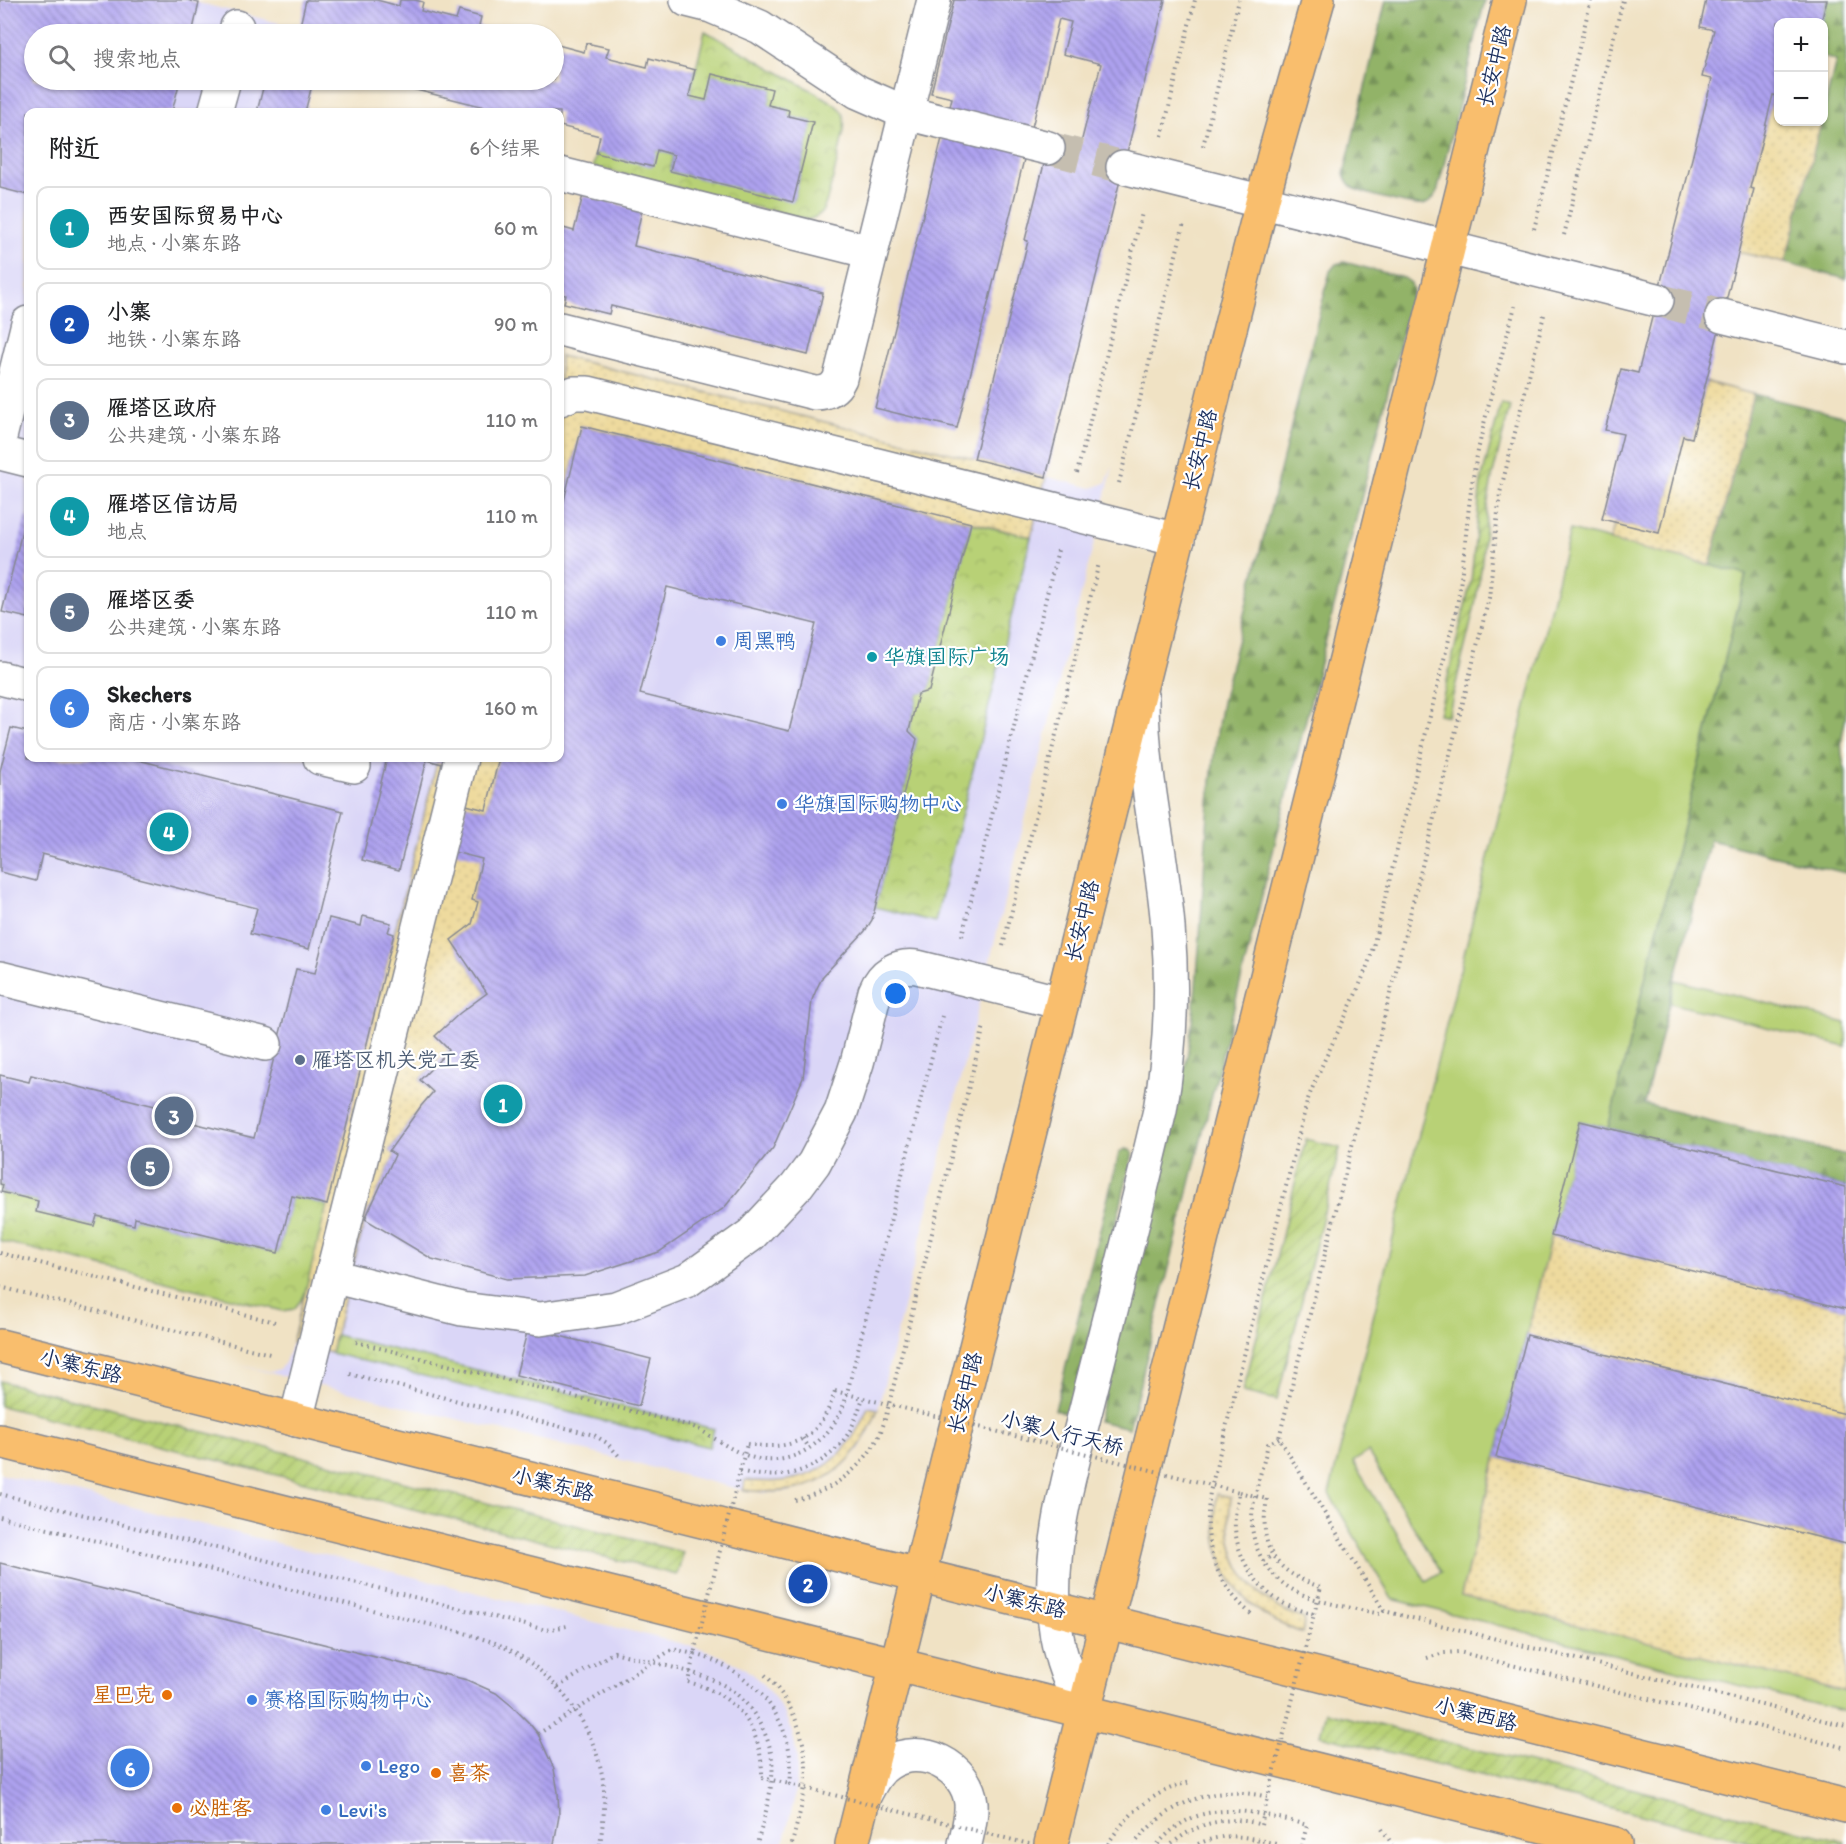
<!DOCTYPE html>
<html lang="zh">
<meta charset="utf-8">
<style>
:root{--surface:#fff;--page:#f6f6f6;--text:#202124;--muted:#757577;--line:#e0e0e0;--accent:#d93025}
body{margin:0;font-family:Itim,"LXGW WenKai TC",sans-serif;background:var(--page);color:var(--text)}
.controls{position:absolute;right:18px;top:18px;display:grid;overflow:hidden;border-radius:12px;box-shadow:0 2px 4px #0004}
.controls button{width:54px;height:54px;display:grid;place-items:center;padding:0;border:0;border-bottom:2px solid var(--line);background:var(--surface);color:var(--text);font:30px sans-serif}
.you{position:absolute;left:896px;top:994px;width:21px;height:21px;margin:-15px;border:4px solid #fff;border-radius:50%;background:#1a73e8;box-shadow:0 0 0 9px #1a73e833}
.badge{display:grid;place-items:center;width:39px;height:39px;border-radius:50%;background:var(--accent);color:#fff;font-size:20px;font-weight:700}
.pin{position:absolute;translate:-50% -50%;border:3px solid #fff;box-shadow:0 2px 6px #0006}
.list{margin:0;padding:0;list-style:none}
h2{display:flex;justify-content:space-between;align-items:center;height:78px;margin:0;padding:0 24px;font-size:26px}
h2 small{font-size:20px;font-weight:400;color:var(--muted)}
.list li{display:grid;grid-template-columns:39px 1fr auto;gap:18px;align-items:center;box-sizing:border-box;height:84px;margin:0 12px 12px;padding:0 12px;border:2px solid var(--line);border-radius:12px}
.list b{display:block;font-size:22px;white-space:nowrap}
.list p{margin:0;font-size:20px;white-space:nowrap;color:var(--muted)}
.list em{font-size:20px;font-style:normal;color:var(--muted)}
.icon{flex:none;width:33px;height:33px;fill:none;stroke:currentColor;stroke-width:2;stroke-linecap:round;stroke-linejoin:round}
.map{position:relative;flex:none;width:1846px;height:1844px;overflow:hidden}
.search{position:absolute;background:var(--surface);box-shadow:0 2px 4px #0004;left:24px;top:24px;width:540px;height:66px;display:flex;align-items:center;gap:15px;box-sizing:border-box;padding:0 21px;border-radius:33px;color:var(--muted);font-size:22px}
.panel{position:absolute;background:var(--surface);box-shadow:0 2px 4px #0004;left:24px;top:108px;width:540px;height:654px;border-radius:12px}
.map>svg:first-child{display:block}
.built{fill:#dad6f7}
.grass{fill:#b8d176;stroke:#6a806a;stroke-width:1.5;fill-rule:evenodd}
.forest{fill:url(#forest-firs);stroke:#567162;stroke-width:1.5}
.sand{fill:url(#sand-dots);stroke:#84847e;stroke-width:1.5}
.park{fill:url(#park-crowns);stroke:#6a806a;stroke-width:1.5}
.garden{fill:url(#garden-furrows);stroke:#6a806a;stroke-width:1.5}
.building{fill:url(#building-back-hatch);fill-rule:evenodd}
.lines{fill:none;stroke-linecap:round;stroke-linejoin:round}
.minor-tunnel{stroke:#c5beb0;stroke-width:33;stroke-dasharray:33 16;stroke-linecap:butt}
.minor-casing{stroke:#868891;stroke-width:36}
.major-casing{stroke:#868891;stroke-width:36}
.path{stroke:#868891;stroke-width:4;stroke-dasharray:1.5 4.5;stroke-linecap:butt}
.minor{stroke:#fff;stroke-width:33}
.major{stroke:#f9be6d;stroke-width:33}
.path-bridge{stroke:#868891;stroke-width:4;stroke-dasharray:1.5 4.5;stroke-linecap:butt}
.shop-dot{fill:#3f7fe0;stroke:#fff;stroke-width:2}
.culture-dot{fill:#0f9aa8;stroke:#fff;stroke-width:2}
.service-dot{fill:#5c6f8a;stroke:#fff;stroke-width:2}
.food-dot{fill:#e8710a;stroke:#fff;stroke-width:2}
.labels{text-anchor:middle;stroke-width:4.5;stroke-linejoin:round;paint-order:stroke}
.street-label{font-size:21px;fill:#1b2f5e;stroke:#fff}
.shop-label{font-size:21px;fill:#366cbe;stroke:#fff;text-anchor:start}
.culture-label{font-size:21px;fill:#0d838f;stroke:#fff;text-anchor:start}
.service-label{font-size:21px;fill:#4e5e75;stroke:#fff;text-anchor:start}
.food-label{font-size:21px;fill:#c56008;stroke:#fff;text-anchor:start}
</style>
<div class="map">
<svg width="1846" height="1844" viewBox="0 0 1846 1844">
<defs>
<pattern id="forest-firs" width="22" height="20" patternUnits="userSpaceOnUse" patternTransform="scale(1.5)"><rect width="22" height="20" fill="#92b367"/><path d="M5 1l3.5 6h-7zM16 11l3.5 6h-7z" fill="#769258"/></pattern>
<pattern id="sand-dots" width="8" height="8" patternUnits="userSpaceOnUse" patternTransform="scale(1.5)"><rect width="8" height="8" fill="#eeda9e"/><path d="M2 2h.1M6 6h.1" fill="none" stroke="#ccbb8a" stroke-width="1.8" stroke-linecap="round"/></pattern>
<pattern id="park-crowns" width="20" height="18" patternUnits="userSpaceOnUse" patternTransform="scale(1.5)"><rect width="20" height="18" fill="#b8d176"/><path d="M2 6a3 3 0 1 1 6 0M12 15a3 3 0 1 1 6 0" fill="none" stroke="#9eb468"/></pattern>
<pattern id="garden-furrows" width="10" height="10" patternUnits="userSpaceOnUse" patternTransform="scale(1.5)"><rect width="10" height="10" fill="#b8d176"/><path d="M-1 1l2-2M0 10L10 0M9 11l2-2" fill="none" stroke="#9eb468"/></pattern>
<pattern id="building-back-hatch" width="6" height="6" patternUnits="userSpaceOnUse" patternTransform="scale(1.5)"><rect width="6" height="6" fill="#aea2ef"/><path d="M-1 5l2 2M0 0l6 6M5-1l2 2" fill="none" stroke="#8d84c5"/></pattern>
</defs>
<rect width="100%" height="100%" fill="#fff"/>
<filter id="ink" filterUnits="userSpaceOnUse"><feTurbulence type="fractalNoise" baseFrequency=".0167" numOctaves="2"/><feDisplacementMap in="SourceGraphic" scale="12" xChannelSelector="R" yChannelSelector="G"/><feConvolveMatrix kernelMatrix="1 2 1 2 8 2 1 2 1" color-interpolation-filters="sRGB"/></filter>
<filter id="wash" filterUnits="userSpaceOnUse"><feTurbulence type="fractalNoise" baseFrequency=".008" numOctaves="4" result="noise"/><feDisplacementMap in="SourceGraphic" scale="24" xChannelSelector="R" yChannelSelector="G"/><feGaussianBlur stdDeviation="1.35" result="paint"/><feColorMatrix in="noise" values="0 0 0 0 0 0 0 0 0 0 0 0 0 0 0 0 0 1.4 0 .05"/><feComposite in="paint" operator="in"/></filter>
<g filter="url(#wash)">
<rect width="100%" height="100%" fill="#f0e2c4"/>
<!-- built -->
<g class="built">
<polygon points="0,0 187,0 279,23 276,34 34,34 34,80 265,80 257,112 28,112 28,758 560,758 560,356 1092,488 1106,483 1113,466 878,1409 870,1430 859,1449 844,1465 827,1477 807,1486 787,1492 764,1493 743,1490 238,1365 271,1372 279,1369 285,1363 292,1343 303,1299 294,1309 283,1311 0,1241"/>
<polygon points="0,1474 703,1649 723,1657 743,1667 760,1681 774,1697 785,1715 793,1735 797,1757 797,1779 794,1800 783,1844 0,1844"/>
</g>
<!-- grass -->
<g class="grass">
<path d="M 1570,530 L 1746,574 L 1608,1128 L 1580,1121 L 1461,1596 L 1846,1692 L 1846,1712 L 1392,1599 L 1329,1494 ZM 1368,1452 L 1441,1572 L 1426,1581 L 1353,1462 Z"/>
<polygon points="1675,980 1846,1023 1846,1047 1670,1003"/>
</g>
<!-- forest -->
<g class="forest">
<path d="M 1386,0 L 1485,0 L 1437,193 C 1433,199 1430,203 1423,205 C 1414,207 1364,193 1355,189 C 1349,186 1346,180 1344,174 Z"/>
<polygon points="1827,0 1846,0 1846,279 1785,263 1821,122 1824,122 1824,110 1836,61 1824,57 1824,22 1821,22"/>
<path d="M 1344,262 L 1404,278 L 1411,283 L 1413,291 L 1129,1428 L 1098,1421 L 1183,1079 C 1207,955 1199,827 1222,702 L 1330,271 L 1336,264 Z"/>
<path d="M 1753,394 L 1846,417 L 1846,717 C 1841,739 1839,751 1846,772 L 1846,873 L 1710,840 L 1644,1104 L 1846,1155 L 1846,1187 L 1608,1128 L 1746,575 L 1710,565 Z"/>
<polygon points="1125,1149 1130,1150 1133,1153 1071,1414 1055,1410 1119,1153"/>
</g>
<!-- sand -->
<g class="sand">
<polygon points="1773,95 1778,96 1778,122 1821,122 1785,263 1738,252 1750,188"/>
<polygon points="560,356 1046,477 1031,537 582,426 560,516"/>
<polygon points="1706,382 1753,394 1710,565 1610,541 1615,522 1659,533 1683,436 1692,438"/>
<polygon points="448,758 499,758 486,810 466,805 482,859 472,900 478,902 472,924 451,940 487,993 436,1036 449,1050 420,1080 433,1092 421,1106 389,1151 395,1155 365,1219 331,1353 292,1343 437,762"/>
<polygon points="1551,1236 1846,1309 1846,1414 1527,1335"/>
<path d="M 868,1407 L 878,1409 C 854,1474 811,1499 743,1490 L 745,1480 C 808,1488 845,1465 868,1407 Z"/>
<polygon points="1496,1457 1846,1544 1846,1692 1461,1596"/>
<path d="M 1217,1494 L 1231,1497 C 1222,1557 1248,1600 1305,1619 L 1302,1633 C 1235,1609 1208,1564 1217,1494 Z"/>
</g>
<!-- park -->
<g class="park">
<path d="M 705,31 L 827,99 C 843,110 846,112 844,131 C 840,146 829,205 821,213 C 817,217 813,218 808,220 L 593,167 L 596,153 L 657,150 L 674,155 L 670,171 L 793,201 L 813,122 L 788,116 L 789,110 L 768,105 L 772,89 L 712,75 L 706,100 L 689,96 Z"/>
<polygon points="971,523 1031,537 935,922 875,907 917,739 909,731 918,694 929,690"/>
<polygon points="0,1184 3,1185 2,1192 38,1201 36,1212 94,1226 97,1216 133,1225 135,1218 278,1253 292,1196 327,1205 304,1296 294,1309 283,1311 0,1241"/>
<polygon points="336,1335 714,1429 709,1447 331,1353"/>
</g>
<!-- garden -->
<g class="garden">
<polygon points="1501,403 1510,406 1492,478 1487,507 1481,570 1474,610 1448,716 1439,714 1471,581 1481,482"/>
<polygon points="1306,1139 1340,1148 1277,1400 1243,1392"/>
<polygon points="0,1381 683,1552 677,1575 0,1406"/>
<polygon points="1326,1712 1846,1842 1846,1844 1757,1844 1320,1735"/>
</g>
<g id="blocks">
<!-- building -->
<g class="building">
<polygon points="0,0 187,0 199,3 192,34 34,34 34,80 180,80 172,112 28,112 28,195 0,188"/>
<polygon points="306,0 377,0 399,6 400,0 415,0 423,2 421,11 456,20 459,11 481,17 479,26 512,34 298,34"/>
<polygon points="954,0 1165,0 1046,477 974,459 1028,241 1025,240 1051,136 1081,143 1101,64 1063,54 1071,22 1059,19 957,428 875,408 952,98 931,93"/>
<polygon points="1706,0 1827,0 1821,22 1778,22 1778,96 1773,95 1750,188 1754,189 1692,438 1683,436 1659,533 1602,519 1623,434 1605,430 1621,369 1638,373 1712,79 1702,77 1714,30 1700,27"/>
<polygon points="586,43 609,48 606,57 647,67 649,58 695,70 689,96 706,100 712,74 772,89 768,105 789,110 788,116 813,122 793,202 670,171 674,155 657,150 653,167 596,153 600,136 560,126 560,112 505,112 376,80 554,80 554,44 584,52"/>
<polygon points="265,80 290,80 312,85 305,112 257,112"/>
<polygon points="583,195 642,210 634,246 823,293 808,355 611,306 609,314 564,303 566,295 560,294 560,227 574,231"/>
<path d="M 582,426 L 971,523 L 929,691 L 918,694 L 909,731 L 917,739 L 872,920 L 865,931 L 823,976 L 817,988 L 812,1000 L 803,1078 L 773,1148 L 724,1208 L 659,1252 L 585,1276 L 507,1279 L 432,1259 L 365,1219 L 395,1155 L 389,1151 L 421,1106 L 433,1092 L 420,1080 L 449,1050 L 435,1036 L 460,1013 L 487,993 L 451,940 L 472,924 L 478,902 L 472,900 L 482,859 L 454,852 L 466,805 L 486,810 L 499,758 L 560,758 L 560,611 L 565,588 L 560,587 L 560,517 ZM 667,587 L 816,624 L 789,731 L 640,694 Z"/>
<polygon points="26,515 28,516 28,618 2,612"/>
<polygon points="11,728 28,732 28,758 130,758 343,811 309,949 250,934 257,908 42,854 36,881 0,872 0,771"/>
<polygon points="387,758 448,758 446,765 427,760 399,870 362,860"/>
<polygon points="363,916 391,923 388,932 394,934 327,1205 292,1196 278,1253 135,1218 134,1225 97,1216 94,1226 36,1212 38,1201 1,1192 3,1185 0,1184 0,1075 29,1082 31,1075 163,1108 161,1115 254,1138 296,969 315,973 329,918 361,926"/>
<polygon points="1580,1121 1846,1187 1846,1309 1551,1236"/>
<polygon points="528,1328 651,1359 639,1406 516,1375"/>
<polygon points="1527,1335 1846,1414 1846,1544 1496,1457"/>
<polygon points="0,1563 467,1680 496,1693 513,1707 529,1723 538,1734 554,1769 558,1792 559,1816 554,1844 0,1844"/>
</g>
</g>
</g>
<g filter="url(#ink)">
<use href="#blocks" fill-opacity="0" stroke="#868891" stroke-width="1.5"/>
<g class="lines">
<!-- minor-tunnel -->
<g class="minor-tunnel">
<polyline points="1048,148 1123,167"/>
<polyline points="1657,300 1722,316"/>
</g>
<defs>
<g id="minor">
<polyline points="687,0 711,6 760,27 858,92 906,113 1048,148"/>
<polyline points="235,34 237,27"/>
<polyline points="215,112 224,80"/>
<polyline points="1123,167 1657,300"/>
<polyline points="560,174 871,252"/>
<polyline points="1722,316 1846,347"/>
<path d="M 560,329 L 815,393 C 828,393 835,389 840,378 L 934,0"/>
<polyline points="560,399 574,393 588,393 1178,540"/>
<polyline points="0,437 28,323"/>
<polyline points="0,453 28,460"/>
<polyline points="0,678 28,685"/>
<polyline points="320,758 354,766"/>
<polyline points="0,978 265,1044"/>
<path d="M 332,1276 L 462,1309 L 540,1319 L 616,1308 L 688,1280 L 751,1235 L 796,1187 L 814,1163 L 841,1112 L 857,1063 L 875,992 C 882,974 897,964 917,967 L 1062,1003"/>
<polyline points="296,1420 461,758"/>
<path d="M 1084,1712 C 1067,1677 1055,1647 1054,1608 C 1050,1535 1073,1463 1090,1393 C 1114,1299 1138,1204 1160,1110 C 1171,1049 1173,989 1168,927 C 1162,851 1142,776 1142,699"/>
<path d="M 864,1796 C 871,1783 877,1770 889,1763 C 921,1743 967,1766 971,1803 C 972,1817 968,1830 965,1844"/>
</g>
<g id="major">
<polyline points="0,1346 1846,1806"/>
<polyline points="0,1441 1615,1844"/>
<polyline points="852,1844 1249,253 1274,156 1318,0"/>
<polyline points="1051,1844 1510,0"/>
</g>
</defs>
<!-- minor casing -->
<use href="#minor" class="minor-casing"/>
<!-- major casing -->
<use href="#major" class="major-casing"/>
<!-- path -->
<g class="path">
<polyline points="1162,136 1195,0"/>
<polyline points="1203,146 1239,0"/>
<polyline points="1534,229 1591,0"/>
<polyline points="1564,235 1623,0"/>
<polyline points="1544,315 1500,493 1489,598 1279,1438 1384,1611 1846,1726"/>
<polyline points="1077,473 1142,213"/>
<polyline points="1119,483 1184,223"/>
<polyline points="962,936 1058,550"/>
<polyline points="1003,946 1099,563"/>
<polyline points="0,1253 279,1323"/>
<polyline points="0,1287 270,1354"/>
<path d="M 356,1342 L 691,1426 C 711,1434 727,1449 748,1456 C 791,1472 832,1440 845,1401 L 942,1016"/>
<polyline points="350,1374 594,1435 607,1443 620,1457"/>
<polyline points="803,1438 809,1448"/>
<path d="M 1279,1438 L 1268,1444 C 1263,1467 1254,1492 1252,1516 C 1250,1547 1268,1577 1295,1591 C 1318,1603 1354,1608 1380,1614 L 1384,1611"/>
<path d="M 747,1444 C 794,1452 821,1438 835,1391"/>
<polyline points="0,1494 546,1630 567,1626"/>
<path d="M 1267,1499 C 1258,1548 1274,1572 1321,1587"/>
<path d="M 795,1500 C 831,1492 864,1468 880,1434 C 883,1427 885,1419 887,1412 L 984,1026"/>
<path d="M 0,1517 L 468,1634 C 479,1638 492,1641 502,1646 C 554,1671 594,1723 603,1780 C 606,1802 603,1823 600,1844"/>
<polyline points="1263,1561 1273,1555"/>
<path d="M 1251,1614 C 1212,1579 1203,1543 1210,1492 L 1307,1102 C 1325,1052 1354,1006 1371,955 L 1456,611 C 1465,563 1466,514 1475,466 C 1485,413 1501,359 1515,306"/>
<polyline points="1427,1658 1444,1653 1459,1652 1846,1748"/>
<path d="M 765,1675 C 792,1700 807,1738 806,1775 C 805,1798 797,1822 792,1844"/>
<path d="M 688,1682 C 736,1694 763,1728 762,1778"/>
<path d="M 558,1687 L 614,1652 C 633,1657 652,1662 671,1667 C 714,1678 741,1686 762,1728 C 770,1742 774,1761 772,1777 C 770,1800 763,1822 757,1844"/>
<polyline points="1382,1829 1392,1844"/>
<path d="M 1108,1844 C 1126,1814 1156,1789 1191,1782"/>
<path d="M 1158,1844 C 1200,1795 1252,1811 1307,1825 L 1302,1844"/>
<path d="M 1172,1844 C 1195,1823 1231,1814 1261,1825"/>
<path d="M 1198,1844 C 1227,1831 1247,1837 1276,1844"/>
</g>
<!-- minor -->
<use href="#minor" class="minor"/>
<!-- major -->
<use href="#major" class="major"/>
<!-- path-bridge -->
<g class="path-bridge">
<polyline points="835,1391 863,1398"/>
<polyline points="740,1471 747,1444"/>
<polyline points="1239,1492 1267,1499"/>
<polyline points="1314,1614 1321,1587"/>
<polyline points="538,1734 673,1649 694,1654 688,1682"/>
<polyline points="762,1778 790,1784"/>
<polyline points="1261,1825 1268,1797"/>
<path d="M 1029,1844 L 790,1784 C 798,1722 753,1669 694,1654 L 740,1471 C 748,1473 756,1475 763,1475 C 794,1479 829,1462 846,1437 C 854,1425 858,1412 863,1398 L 1239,1492 C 1238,1500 1236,1508 1235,1516 C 1232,1553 1257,1593 1291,1607 C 1298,1610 1306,1612 1314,1614 L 1268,1797 C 1214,1784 1169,1801 1134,1844"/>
</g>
</g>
</g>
<!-- markers -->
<g class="shop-dot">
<circle cx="721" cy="641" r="6"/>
<circle cx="782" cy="804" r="6"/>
<circle cx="252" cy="1700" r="6"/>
<circle cx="366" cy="1766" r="6"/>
<circle cx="326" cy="1810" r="6"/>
</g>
<circle class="culture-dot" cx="872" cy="657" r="6"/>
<circle class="service-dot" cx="300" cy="1060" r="6"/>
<g class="food-dot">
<circle cx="167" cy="1695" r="6"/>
<circle cx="436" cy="1773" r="6"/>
<circle cx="177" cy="1808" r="6"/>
</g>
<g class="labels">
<!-- street labels -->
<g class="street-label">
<text transform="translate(1494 66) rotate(-76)" y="7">长安中路</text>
<text transform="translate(1200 450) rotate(-76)" y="7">长安中路</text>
<text transform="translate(1082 921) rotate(-76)" y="7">长安中路</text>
<text transform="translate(81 1366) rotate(14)" y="7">小寨东路</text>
<text transform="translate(965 1393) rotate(-76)" y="7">长安中路</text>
<text transform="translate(1062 1433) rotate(14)" y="7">小寨人行天桥</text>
<text transform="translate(553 1484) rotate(14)" y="7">小寨东路</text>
<text transform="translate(1025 1601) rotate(14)" y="7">小寨东路</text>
<text transform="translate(1476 1714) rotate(14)" y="7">小寨西路</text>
</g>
<!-- shop labels -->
<g class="shop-label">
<text x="733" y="648">周黑鸭</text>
<text x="794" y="811">华旗国际购物中心</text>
<text x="264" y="1707">赛格国际购物中心</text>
<text x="378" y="1773">Lego</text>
<text x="338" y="1817">Levi's</text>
</g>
<!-- culture labels -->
<g class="culture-label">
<text x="884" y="664">华旗国际广场</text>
</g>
<!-- service labels -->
<g class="service-label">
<text x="312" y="1067">雁塔区机关党工委</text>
</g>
<!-- food labels -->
<g class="food-label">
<text x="155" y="1702" text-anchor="end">星巴克</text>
<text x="448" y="1780">喜茶</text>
<text x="189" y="1815">必胜客</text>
</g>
</g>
</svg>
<div class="controls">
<button>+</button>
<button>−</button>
</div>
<div class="you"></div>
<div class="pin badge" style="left:503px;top:1104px;background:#0f9aa8">1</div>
<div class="pin badge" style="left:808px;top:1584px;background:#1a4fb4">2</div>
<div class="pin badge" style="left:174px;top:1116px;background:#5c6f8a">3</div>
<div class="pin badge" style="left:169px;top:832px;background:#0f9aa8">4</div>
<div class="pin badge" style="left:150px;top:1167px;background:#5c6f8a">5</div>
<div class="pin badge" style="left:130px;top:1768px;background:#3f7fe0">6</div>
<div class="search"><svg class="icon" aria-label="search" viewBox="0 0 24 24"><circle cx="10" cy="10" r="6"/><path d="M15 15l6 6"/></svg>搜索地点</div>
<section class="panel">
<h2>附近<small>6个结果</small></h2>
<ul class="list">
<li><span class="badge" style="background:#0f9aa8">1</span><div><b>西安国际贸易中心</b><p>地点 · 小寨东路</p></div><em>60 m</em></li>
<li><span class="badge" style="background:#1a4fb4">2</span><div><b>小寨</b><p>地铁 · 小寨东路</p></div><em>90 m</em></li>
<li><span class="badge" style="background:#5c6f8a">3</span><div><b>雁塔区政府</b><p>公共建筑 · 小寨东路</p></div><em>110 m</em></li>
<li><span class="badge" style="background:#0f9aa8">4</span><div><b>雁塔区信访局</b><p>地点</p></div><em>110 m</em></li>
<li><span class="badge" style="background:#5c6f8a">5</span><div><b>雁塔区委</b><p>公共建筑 · 小寨东路</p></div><em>110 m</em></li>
<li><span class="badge" style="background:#3f7fe0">6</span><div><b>Skechers</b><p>商店 · 小寨东路</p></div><em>160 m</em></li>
</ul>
</section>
</div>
